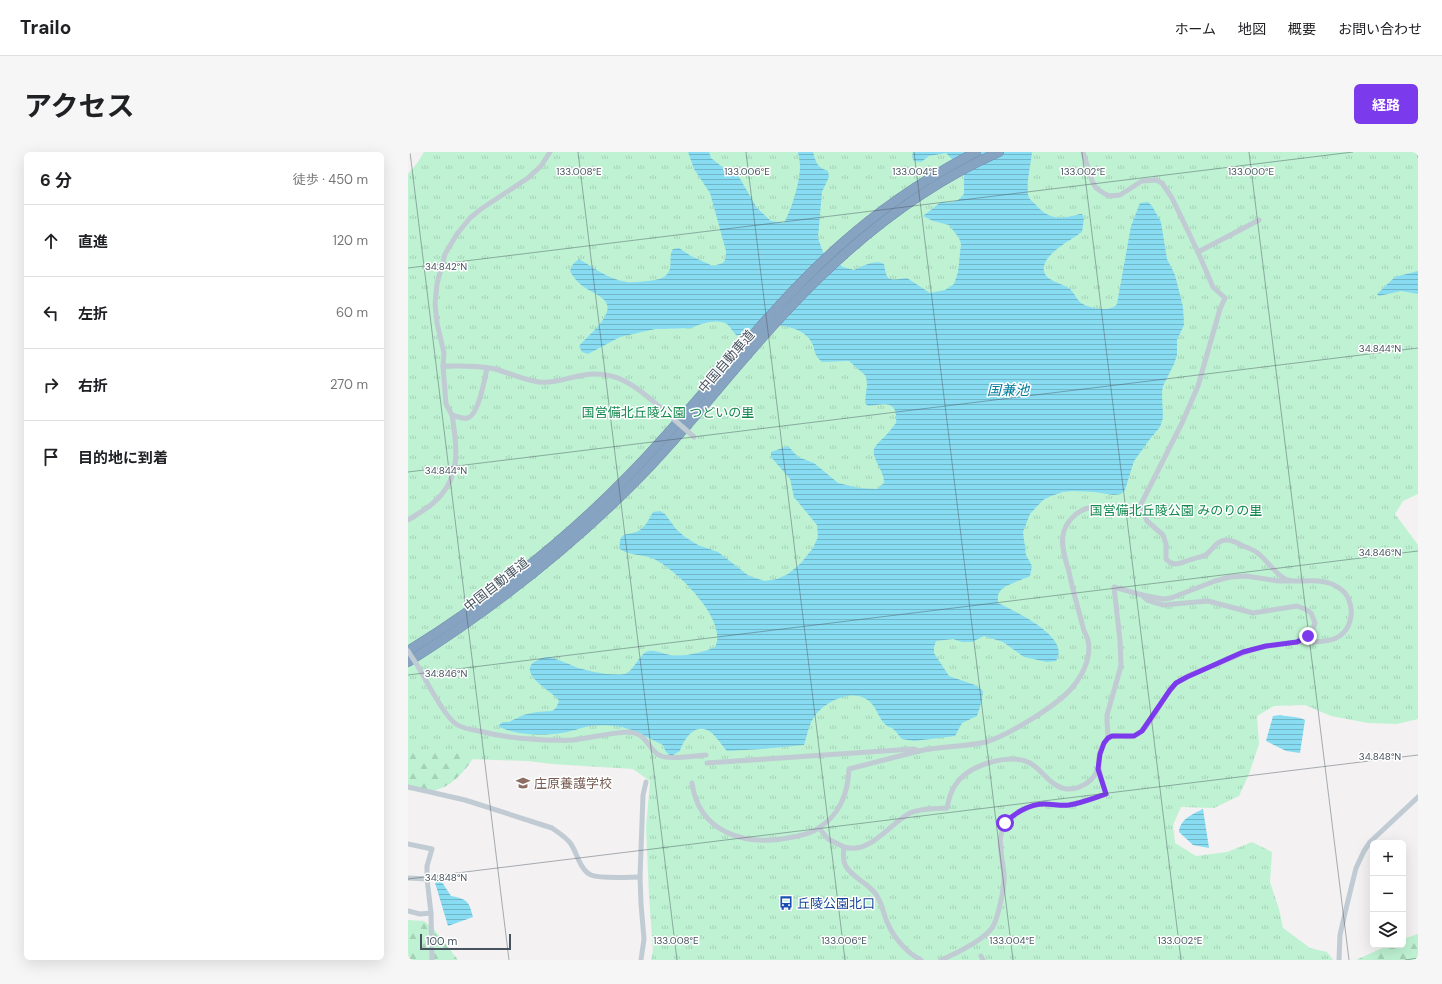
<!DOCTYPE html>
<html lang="ja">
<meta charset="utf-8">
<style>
:root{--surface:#fff;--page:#f6f6f6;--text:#202124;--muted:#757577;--line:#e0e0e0;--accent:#7c3aed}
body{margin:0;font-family:"DM Sans","Noto Sans JP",sans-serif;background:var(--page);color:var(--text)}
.controls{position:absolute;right:12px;bottom:12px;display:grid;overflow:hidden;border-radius:6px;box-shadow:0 4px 16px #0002}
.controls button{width:36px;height:36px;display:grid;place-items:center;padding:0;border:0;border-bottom:1px solid var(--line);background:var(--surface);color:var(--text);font:20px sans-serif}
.scale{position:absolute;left:12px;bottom:10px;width:91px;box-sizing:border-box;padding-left:4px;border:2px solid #475460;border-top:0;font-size:11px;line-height:14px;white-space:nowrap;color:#475460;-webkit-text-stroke:3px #fff;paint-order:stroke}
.stop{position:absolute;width:12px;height:12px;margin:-9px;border:3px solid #7c3aed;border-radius:50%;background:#fff}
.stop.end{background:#7c3aed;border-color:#fff;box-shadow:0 1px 4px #0008}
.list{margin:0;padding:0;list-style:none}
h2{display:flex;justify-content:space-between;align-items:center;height:52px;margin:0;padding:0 16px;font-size:17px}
h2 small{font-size:13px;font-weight:400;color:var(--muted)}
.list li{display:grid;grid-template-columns:26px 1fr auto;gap:12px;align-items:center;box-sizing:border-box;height:72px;padding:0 16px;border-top:1px solid var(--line)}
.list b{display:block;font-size:15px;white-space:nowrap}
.list em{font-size:13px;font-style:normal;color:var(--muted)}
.icon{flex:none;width:22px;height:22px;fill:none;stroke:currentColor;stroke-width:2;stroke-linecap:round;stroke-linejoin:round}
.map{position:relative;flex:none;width:1010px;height:808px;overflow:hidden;border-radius:6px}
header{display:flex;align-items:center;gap:24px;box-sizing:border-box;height:56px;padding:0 20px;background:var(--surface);border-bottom:1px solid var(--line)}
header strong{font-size:19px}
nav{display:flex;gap:22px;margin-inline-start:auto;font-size:14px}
.intro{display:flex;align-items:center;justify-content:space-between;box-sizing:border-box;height:96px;padding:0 24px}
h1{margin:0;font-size:28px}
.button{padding:10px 18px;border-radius:6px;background:var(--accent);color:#fff;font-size:14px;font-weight:700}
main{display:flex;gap:24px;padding:0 24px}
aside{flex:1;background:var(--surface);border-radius:6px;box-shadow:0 4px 16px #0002}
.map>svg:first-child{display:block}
.forest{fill:url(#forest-firs)}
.park{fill:url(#park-tufts)}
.water{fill:url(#water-rules)}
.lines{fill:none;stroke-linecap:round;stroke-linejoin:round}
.highway-casing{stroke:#718eae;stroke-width:10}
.street{stroke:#c1cbd3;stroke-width:5}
.highway{stroke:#86a3c2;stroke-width:9}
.street-bridge{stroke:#c1cbd3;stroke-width:5}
.route{stroke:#7c3aed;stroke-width:5}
.ticks{fill:none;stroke:#475460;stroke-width:1;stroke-opacity:0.45}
.labels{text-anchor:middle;stroke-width:3;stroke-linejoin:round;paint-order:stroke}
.street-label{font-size:13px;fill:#475460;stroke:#fff}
.park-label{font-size:13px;fill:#12884d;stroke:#fff}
.education-label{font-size:13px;fill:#785e54;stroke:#fff;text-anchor:start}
.transit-label{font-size:13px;fill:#164399;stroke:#fff;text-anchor:start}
.water-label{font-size:14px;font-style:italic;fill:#057e9e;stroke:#fff}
.ticks-label{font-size:10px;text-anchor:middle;fill:#475460;stroke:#fff;stroke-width:3;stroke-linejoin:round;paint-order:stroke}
</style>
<header>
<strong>Trailo</strong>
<nav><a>ホーム</a><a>地図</a><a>概要</a><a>お問い合わせ</a></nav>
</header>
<div class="intro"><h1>アクセス</h1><a class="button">経路</a></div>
<main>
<aside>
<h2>6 分<small>徒歩 · 450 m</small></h2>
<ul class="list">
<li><svg class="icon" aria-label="ahead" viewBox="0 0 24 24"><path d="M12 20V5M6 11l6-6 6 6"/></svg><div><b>直進</b></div><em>120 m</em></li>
<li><svg class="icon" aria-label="left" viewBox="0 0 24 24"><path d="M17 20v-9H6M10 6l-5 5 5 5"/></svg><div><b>左折</b></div><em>60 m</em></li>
<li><svg class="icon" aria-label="right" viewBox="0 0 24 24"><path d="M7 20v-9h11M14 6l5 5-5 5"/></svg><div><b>右折</b></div><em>270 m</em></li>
<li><svg class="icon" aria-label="arrive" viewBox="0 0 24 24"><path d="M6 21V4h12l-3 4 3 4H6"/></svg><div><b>目的地に到着</b></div></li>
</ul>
</aside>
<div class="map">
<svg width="1010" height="808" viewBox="0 0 1010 808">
<defs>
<pattern id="forest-firs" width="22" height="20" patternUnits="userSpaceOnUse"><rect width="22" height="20" fill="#bef2d2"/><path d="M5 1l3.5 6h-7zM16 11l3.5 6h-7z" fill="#a5d1b7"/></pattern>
<pattern id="park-tufts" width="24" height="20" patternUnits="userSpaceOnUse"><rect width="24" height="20" fill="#bef2d2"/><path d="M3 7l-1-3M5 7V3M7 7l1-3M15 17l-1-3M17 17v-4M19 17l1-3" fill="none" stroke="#a5d1b7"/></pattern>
<pattern id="water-rules" width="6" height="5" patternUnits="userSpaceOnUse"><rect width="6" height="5" fill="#88dcf2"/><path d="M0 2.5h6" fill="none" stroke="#71b5c7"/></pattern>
</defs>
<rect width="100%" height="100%" fill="#f3f1f1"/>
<!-- forest -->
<g class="forest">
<path d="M 0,576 L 70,599 C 53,626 35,646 0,638 Z"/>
<polygon points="0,768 16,769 26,777 50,808 0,808"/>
<polygon points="1010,782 1010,808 948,808 981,793 995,793 995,787"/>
</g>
<!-- park -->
<polygon class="park" points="16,0 1010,0 1010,342 995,349 987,362 1010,393 1010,567 989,572 960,571 923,564 897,553 866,554 849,564 851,592 841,622 831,644 806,656 773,655 765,673 767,691 788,704 819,700 844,690 864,700 862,730 871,757 875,776 902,796 919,800 925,808 243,808 245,798 241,744 238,676 242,629 225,617 144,612 120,609 59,607 52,601 0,595 0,22 10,10"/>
<!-- water -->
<g class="water">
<path d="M 280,0 L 301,0 L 303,6 L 313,14 L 331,25 L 349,56 L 363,69 L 376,71 C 384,56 391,33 392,16 C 392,11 391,5 390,0 L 405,0 C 408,11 409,15 420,19 L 421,25 L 414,40 L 410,86 L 415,100 L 435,115 L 446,118 C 455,114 467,107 476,112 C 479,131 481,128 499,126 L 522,141 L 537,138 L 546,132 L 550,120 L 553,92 L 551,86 L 541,73 L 525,69 L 515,64 L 533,50 C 544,51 549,51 556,42 L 556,21 L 555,18 L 538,1 L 521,4 L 513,10 L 506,9 L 504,5 L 505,0 L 624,0 C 623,12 618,32 620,43 C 621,47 625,50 628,53 C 642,69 654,67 672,62 L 674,62 L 676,66 L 674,80 C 663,88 639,100 636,114 C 633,128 652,131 661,136 C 666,140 668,147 673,151 C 680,156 703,161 709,152 L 723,74 L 732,51 L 740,50 L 744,54 L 753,70 L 759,107 L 767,123 L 775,155 L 776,173 L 769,188 L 769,203 L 766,212 L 755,234 L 754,240 L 755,266 L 752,275 L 742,287 L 726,309 L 717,338 L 713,342 L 706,343 L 686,340 L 665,339 L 655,340 L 643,344 L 635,348 L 622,362 L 615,380 L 618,403 L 624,414 L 622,424 C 614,428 598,433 593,438 C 589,442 590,446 590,451 C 606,459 664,485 648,509 L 639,510 L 616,505 L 595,490 L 576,484 L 564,490 L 554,490 L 545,487 L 528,489 L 526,495 L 526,501 L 541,524 L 567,533 L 575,539 L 574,548 L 569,564 L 554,571 L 547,584 L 506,589 L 494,587 C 491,584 488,579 484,576 C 482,575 480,575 478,573 C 470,567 469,553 458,547 C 443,537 416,550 407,564 C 401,571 399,584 396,593 L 354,597 L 319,599 C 313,593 307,581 299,578 C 285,572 275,589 272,599 L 263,604 L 258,600 L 255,593 C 240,586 224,576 207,574 C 199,573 190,573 182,574 C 172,576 163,580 153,581 C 135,584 105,583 90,574 L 95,570 L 101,570 L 115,563 L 129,560 L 144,559 L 148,556 L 151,549 C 149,542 115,526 123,513 C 126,509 135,505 140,505 C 146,505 166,515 174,517 C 182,519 191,521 198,522 C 203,522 212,523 217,522 C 227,518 232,500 241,499 C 247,498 256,502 262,503 C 276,505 294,501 307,495 C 321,469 269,418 246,407 C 235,402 222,404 212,397 C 210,377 221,385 232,378 C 238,374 241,367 245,360 L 252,359 L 257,362 L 268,377 L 277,385 L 290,393 L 310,400 L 341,424 L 357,429 L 369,427 L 380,422 L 393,411 L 405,396 L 410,385 L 409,373 L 386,345 L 382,327 L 363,305 L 363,300 L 380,294 L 390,305 L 406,311 L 430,331 L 451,336 L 469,337 L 476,331 C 477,319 461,304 467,295 C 470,290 476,286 480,281 C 483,278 485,274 488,271 C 490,246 475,253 460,254 L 457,251 L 459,232 L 458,224 L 441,209 L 414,210 C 405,202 408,200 404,191 C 395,173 369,174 352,171 L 332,184 L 328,183 C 325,180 323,176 320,173 C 312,166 293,171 284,176 L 247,177 L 212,185 L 180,202 L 174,200 L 171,194 C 178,186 191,175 196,166 C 208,147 187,143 176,135 C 170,131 165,125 162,119 L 165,112 L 171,107 C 186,116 202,128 219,130 C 226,131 234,129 241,129 C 247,128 256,127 260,121 C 265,113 260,104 265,97 L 271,96 L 283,104 L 305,114 L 315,111 L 318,106 L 318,99 L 302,41 L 286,17 Z"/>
<polygon points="1010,119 1010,142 993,139 971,144 969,142 987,125"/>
<path d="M 872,563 C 881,565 889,564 897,568 L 892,601 L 878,599 L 858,589 L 865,564 Z"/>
<path d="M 795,657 L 801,696 L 785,693 L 771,680 C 772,667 785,662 795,657 Z"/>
<path d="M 25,724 L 30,724 L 43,744 C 60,747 61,750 65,765 L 40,774 Z"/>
</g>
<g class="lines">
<defs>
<g id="highway">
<path d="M 0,499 C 80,449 155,391 221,323 C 293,250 353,164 430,95 C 472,57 518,26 568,0"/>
<path d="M 0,510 C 81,459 158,399 226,331 C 283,274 330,209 386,151 C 445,89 512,35 591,0"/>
</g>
</defs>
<!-- highway casing -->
<use href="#highway" class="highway-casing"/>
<!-- street -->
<g class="street">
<polyline points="675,0 684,29 688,36 697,42 702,44 712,43 734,29 748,28 754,31 764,46 790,100 805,135 817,146 812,157 790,234 774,271 731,356"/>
<polyline points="790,100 851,68"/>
<path d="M 35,214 C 52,214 71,213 87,217 C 101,221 116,228 131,230 C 147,232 161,225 176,223 C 214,217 235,241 261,263"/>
<polyline points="44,263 38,252 35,214 36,201 29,171 27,152 29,132 37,102 49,82 62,66 73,57 120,26 133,14 142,0"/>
<path d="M 0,368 C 8,363 17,358 24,352 C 53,328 50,298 44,263 C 48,264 54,267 59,266 C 70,265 77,226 79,216"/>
<polyline points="734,443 755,447 763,446 807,429 822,425 838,424 870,429 881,429"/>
<path d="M 11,516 C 18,529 37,565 48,572 C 54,576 64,578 71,579 C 102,587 133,589 165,588 C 183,586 201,581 219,580 C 240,580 240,599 253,604 C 263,608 287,604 298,603"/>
<polyline points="700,586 699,569 699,563 713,514 712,489 706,435 734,443 739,448 755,453 800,449 845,461 889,454 897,457 903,461 907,471 904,480 890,490"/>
<path d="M 299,611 L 490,598 L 506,597 L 511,599 C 533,594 556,595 578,590 C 599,584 648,554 663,537 C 676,522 688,498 676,479 C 671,459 665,440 661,420 C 658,409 653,396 655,384 C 656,372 668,359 680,356 C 697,353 714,358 731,356"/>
<path d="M 284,631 C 291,681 337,694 380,686 C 391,684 403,682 412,675 C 432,662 440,641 441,617 L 511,599"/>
<path d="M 0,635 L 57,648 L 144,676 C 151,681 158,685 163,692 C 169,701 172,718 183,723 C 193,727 221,725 232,725"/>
<path d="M 411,676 L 420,687 L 436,695 C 435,702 435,711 439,716 C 446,726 459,731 467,741 C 474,749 475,762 480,772 C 486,786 499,801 513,808"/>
<polyline points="0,692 24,697 19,714 19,727 23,761 24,808"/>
<path d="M 436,695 C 462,703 481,672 502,661 C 513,656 527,657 539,656 C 540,653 540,651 541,647 C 543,640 546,634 551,628 C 565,612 602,601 622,611 C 631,616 637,625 645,631 C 661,644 683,634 690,617"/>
<polyline points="0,726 19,727"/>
<polyline points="0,759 12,762 23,761"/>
<polyline points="573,804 575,808"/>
<polyline points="233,808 236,787 233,752 232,725 235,643 238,630"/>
<path d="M 533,808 C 549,801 573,790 584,776 C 590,767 597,734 596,723 C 595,705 585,680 603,666 C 612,659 624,652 636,652 C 644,652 652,654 660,653 C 673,651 686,646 698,642 C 694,627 686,611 694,595 C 704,574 716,591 730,582 C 741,576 753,550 762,538 C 774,522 797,518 814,510 C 829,504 843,496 860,494 C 869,493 880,491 890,490 C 911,490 939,493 943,464 C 944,457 942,447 937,441 C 926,429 910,428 895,429 C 889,429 882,430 877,427 C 867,421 860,410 851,402 C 846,398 841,396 835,394 C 830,391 824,388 818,388 C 808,389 806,396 799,402 C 795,405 790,405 785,407 C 775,409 767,417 758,407 L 758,392 L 755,383 L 739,369 L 737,364 L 731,356"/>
<polyline points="931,808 932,783 937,761 948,716 956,699 962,690 1010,645"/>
</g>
<!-- highway -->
<use href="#highway" class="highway"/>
<!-- street-bridge -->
<g class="street-bridge">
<polyline points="261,263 286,285"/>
<polyline points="0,499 11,516"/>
</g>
</g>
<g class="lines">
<!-- route -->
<path class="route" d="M 597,671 C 606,661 622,652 636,652 C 645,652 653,654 661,653 C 674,651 686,646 698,642 L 690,617 L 692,602 L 696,591 L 700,586 L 704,584 L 726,584 L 734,579 L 762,538 L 768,531 L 779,525 L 835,500 L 858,494 L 889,490 L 900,484"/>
</g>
<!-- ticks -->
<path class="ticks" d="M 2,0 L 101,808M 170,0 L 269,808M 338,0 L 437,808M 506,0 L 605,808M 674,0 L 773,808M 841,0 L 941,808M 1009,0 L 1010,6M 0,116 L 945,0M 0,320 L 1010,196M 0,523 L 1010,399M 0,727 L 1010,603M 997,808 L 1010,806"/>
<!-- icons -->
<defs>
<symbol id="school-bare" viewBox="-9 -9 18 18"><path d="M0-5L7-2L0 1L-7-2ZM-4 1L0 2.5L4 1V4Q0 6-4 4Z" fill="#8d6e63" stroke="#fff" stroke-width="2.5" paint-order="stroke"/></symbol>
<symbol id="bus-bare" viewBox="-9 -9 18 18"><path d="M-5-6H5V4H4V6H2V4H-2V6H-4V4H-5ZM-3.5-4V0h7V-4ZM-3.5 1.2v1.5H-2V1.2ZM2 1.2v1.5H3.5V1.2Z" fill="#1a4fb4" stroke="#fff" stroke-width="2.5" paint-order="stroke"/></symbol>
</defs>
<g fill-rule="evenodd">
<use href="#school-bare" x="105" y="621" width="20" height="20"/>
<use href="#bus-bare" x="368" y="741" width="20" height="20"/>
</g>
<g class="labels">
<!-- street labels -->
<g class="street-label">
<text transform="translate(318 209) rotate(-49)" y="5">中国自動車道</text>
<text transform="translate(88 432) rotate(-38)" y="5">中国自動車道</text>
</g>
<!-- park labels -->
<g class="park-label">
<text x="260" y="265">国営備北丘陵公園 つどいの里</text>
<text x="768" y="363">国営備北丘陵公園 みのりの里</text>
</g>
<!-- education labels -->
<g class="education-label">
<text x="126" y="636">庄原養護学校</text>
</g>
<!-- transit labels -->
<g class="transit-label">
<text x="389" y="756">丘陵公園北口</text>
</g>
<!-- water labels -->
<g class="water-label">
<text x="600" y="243">国兼池</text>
</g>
</g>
<g class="ticks-label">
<text x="171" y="23">133.008°E</text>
<text x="339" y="23">133.006°E</text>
<text x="507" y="23">133.004°E</text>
<text x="675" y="23">133.002°E</text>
<text x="843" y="23">133.000°E</text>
<text x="38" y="118">34.842°N</text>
<text x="972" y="200">34.844°N</text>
<text x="38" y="322">34.844°N</text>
<text x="972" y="404">34.846°N</text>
<text x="38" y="525">34.846°N</text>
<text x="972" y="608">34.848°N</text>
<text x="38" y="729">34.848°N</text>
<text x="268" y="792">133.008°E</text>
<text x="436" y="792">133.006°E</text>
<text x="604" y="792">133.004°E</text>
<text x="772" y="792">133.002°E</text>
</g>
</svg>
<div class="controls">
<button>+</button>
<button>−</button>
<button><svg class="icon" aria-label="layers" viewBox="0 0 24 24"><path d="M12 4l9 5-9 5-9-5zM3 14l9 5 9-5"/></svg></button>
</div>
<div class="scale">100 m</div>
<div class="stop" style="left:597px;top:671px"></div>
<div class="stop end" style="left:900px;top:484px"></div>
</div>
</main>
